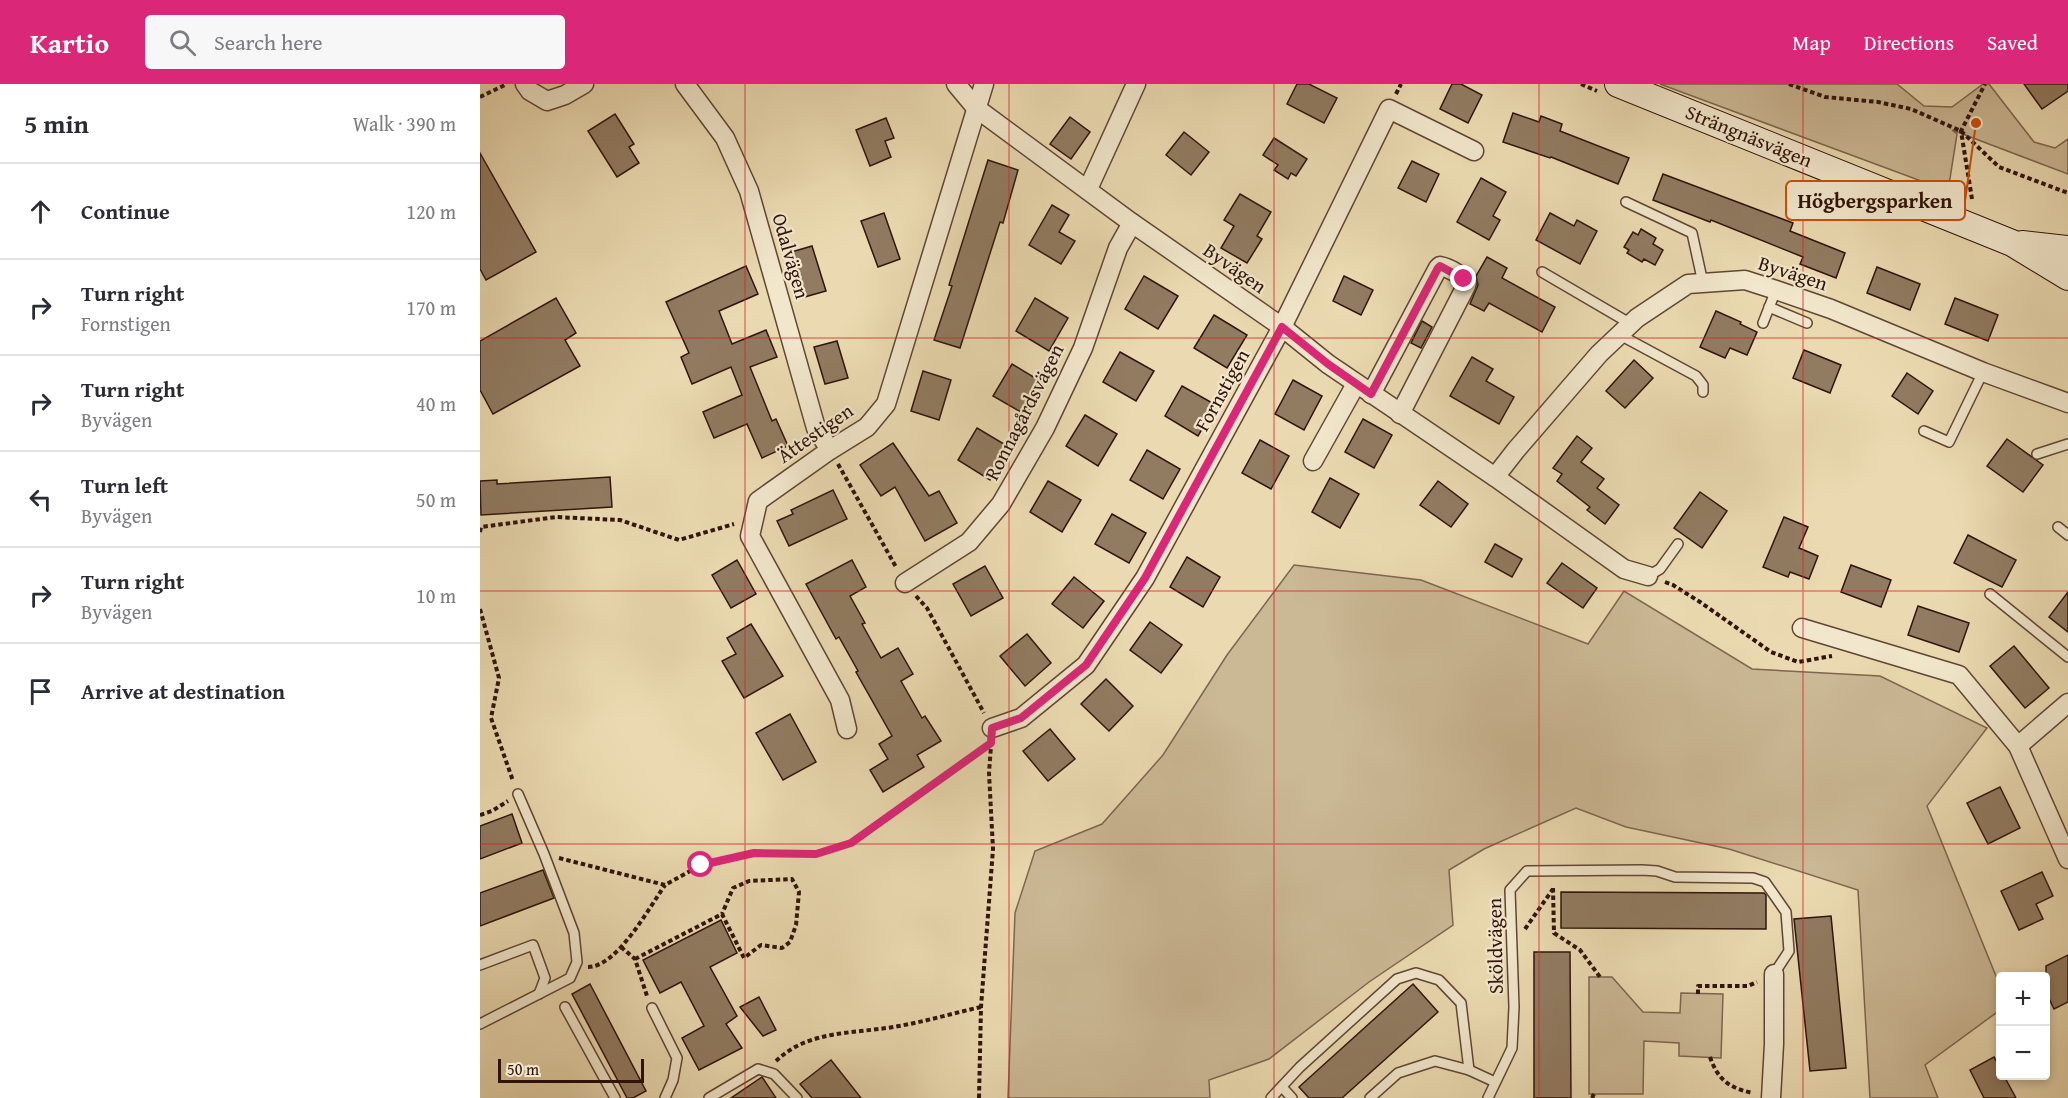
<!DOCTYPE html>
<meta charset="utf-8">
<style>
:root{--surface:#fff;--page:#f7f7f7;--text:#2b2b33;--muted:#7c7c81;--line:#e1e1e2;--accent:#db2777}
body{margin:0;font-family:"Gentium Book Plus",serif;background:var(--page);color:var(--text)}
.controls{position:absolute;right:18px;bottom:18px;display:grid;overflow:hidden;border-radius:6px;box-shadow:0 3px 9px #0003}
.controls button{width:54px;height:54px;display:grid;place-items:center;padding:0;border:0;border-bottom:2px solid var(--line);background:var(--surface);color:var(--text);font:30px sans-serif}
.scale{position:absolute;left:18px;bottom:15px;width:146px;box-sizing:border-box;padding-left:6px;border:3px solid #30140a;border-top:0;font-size:16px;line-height:21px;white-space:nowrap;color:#30140a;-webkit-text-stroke:4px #f2e7cc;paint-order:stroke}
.stop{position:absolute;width:18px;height:18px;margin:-14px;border:4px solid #db2777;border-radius:50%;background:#fff}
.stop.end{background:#db2777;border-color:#fff;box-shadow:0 2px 6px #0008}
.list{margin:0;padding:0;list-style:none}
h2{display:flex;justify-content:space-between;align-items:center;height:78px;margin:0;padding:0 24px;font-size:26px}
h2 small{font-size:20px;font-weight:400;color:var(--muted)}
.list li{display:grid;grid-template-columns:39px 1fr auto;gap:18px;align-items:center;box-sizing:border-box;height:96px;padding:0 24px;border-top:2px solid var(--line)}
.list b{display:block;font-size:22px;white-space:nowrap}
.list p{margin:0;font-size:20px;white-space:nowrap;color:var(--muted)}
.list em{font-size:20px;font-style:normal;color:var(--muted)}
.icon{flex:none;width:33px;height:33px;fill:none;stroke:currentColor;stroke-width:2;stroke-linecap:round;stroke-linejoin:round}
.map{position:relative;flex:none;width:1588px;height:1014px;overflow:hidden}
header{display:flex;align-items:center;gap:36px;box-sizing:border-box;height:84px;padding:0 30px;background:var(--accent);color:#fff}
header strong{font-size:28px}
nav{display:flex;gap:33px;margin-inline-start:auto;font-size:21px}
.search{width:420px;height:54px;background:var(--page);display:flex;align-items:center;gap:15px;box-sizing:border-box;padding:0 21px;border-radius:6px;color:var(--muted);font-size:22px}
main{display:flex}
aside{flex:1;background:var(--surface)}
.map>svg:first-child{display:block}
.green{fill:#cbb895;stroke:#7e6650;stroke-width:1.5}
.building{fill:#917b61;stroke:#30140a;stroke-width:1.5}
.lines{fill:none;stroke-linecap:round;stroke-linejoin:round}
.service-casing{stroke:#5f4634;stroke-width:12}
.minor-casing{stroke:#5f4634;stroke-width:21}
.secondary-casing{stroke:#30140a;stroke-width:28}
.path{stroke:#30140a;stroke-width:4;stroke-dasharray:4.5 3;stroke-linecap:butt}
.service{stroke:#f2e7cc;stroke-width:9}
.minor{stroke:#f2e7cc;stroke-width:18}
.secondary{stroke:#f2e7cc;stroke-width:26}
.route{stroke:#db2777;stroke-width:8}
.grid{fill:none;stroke:#d62828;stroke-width:1.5;stroke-opacity:0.55}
.labels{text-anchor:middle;stroke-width:4.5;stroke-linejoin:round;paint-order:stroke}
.street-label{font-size:20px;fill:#30140a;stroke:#f2e7cc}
.leader{fill:none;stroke:#cc4f0c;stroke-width:2}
.callout-dot{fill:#cc4f0c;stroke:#f2e7cc;stroke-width:2}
.callout{fill:#f2e7cc;stroke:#cc4f0c;stroke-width:2}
.callout-label{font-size:21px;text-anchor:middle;font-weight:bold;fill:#30140a}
</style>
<header>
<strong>Kartio</strong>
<div class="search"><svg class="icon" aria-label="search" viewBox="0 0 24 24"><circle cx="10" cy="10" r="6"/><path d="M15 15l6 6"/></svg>Search here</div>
<nav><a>Map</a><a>Directions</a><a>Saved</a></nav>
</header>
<main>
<aside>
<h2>5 min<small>Walk · 390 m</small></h2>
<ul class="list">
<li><svg class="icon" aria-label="ahead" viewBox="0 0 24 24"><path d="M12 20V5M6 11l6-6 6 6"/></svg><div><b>Continue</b></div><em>120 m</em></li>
<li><svg class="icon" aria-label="right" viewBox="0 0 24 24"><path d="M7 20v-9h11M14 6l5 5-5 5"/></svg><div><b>Turn right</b><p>Fornstigen</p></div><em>170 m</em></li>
<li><svg class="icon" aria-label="right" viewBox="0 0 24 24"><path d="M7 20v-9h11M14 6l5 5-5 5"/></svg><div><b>Turn right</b><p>Byvägen</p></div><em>40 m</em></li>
<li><svg class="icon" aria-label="left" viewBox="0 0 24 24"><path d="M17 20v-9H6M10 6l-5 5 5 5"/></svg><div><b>Turn left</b><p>Byvägen</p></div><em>50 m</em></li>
<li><svg class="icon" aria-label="right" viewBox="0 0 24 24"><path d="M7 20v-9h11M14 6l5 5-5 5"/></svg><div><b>Turn right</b><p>Byvägen</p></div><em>10 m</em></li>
<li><svg class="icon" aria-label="arrive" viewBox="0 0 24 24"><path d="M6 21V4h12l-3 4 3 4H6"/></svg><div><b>Arrive at destination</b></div></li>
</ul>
</aside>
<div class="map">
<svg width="1588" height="1014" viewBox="0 0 1588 1014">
<rect width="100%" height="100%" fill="#ebdab1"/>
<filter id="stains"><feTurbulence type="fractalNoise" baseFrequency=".00333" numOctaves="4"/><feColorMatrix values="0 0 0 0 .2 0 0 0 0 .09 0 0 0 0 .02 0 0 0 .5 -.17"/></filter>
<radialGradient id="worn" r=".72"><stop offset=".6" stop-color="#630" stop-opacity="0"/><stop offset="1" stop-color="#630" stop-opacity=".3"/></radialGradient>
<!-- green -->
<g class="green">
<polygon points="1180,0 1417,0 1444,22 1472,23 1503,0 1509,0 1554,58 1575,64 1588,55 1588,90 1472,46 1477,50 1468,107"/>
<polygon points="814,481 941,496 1108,560 1144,507 1272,585 1400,592 1507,644 1447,722 1520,902 1520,926 1445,981 1458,1014 1390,1014 1378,806 1249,765 1146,743 1096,724 1004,765 969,786 973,841 889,898 789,975 729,996 730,1014 528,1014 535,829 555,767 622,740 683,671 747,571"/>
<polygon points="1109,893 1132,893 1163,928 1200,929 1201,909 1243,910 1241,974 1199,972 1199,959 1164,957 1163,1010 1109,1010"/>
</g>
<!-- building -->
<g class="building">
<polygon points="817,0 829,0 857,14 844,39 807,20"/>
<polygon points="972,0 981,0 1002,11 988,39 960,25"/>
<polygon points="1544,0 1588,0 1588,7 1562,25"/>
<polygon points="1033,29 1059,38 1061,32 1082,40 1080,47 1149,74 1138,100 1071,73 1070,74 1023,58"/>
<polygon points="135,30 154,60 149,63 159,79 137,93 108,47"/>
<polygon points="590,33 610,48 591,75 570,60"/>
<polygon points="406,34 414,54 405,57 411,73 390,82 376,46"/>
<polygon points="704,48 729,68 711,91 686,71"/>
<polygon points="794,54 827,75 816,92 811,89 808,95 794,86 798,81 783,71"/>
<polygon points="0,69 56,168 6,196 0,185"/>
<polygon points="508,76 538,86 523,139 520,138 480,264 454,256 472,202 469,201"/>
<polygon points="932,77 959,90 946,118 918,104"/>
<polygon points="1183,90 1313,139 1310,147 1365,169 1356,194 1320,180 1323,173 1231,136 1230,138 1173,116"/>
<polygon points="1001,94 1026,108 1013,132 1020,136 1009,156 977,138"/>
<polygon points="760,110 791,128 777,152 782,155 767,179 741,164 754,142 744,136"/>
<polygon points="572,121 589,131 579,148 595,157 581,180 549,161"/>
<polygon points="404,129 420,175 398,183 381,137"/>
<polygon points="1070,129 1094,142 1097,136 1117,147 1100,180 1056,156"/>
<polygon points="1161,145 1176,154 1173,160 1183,166 1175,181 1164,175 1162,178 1147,169 1149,166 1144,163 1153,148 1158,151"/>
<polygon points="332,162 346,207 321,214 308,169"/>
<polygon points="1007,173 1027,184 1022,194 1075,223 1062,248 1009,219 1004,227 990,220 998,201 996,192"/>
<polygon points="266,182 278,210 239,227 252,260 286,246 297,273 270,283 292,337 296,335 308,362 282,374 267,340 234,354 223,328 262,311 251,283 212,300 201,273 209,269 186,218"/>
<polygon points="1397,183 1440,200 1430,226 1387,209"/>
<polygon points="664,192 698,212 678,245 645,225"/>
<polygon points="864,192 893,206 881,231 853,217"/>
<polygon points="76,214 96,249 85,256 100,282 13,330 0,306 0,257"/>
<polygon points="555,214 588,234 569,267 536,247"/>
<polygon points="1475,214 1518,231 1508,257 1465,240"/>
<polygon points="1236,227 1261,238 1260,240 1277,248 1267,271 1250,264 1245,274 1220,263"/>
<polygon points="734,231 767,251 747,284 714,264"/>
<polygon points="942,237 952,243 941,264 931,259"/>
<polygon points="357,257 368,294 345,300 334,263"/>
<polygon points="1324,266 1361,281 1350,309 1313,294"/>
<polygon points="640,268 674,287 656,317 623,298"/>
<polygon points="992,273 1013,285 1006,297 1034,313 1019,340 970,312"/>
<polygon points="1154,276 1173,294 1145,324 1126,307"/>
<polygon points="532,280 565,300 546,331 513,312"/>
<polygon points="443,287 471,296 459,336 431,327"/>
<polygon points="1427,289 1453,307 1438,330 1412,312"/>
<polygon points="813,296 842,312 824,346 795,330"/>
<polygon points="702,302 736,321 718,352 685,332"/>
<polygon points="605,331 637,350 618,382 586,362"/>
<polygon points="883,335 912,351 894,384 865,368"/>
<polygon points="497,344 529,363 510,396 478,376"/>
<polygon points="1097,352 1112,364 1101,378 1124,395 1117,404 1139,421 1125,440 1107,426 1110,423 1077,397 1082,390 1073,384"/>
<polygon points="1527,355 1563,381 1543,408 1507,382"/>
<polygon points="780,356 809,372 791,405 762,389"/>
<polygon points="413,359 449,412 459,407 477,439 445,457 415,403 401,412 380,381"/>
<polygon points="667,366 700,385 683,415 650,396"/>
<polygon points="130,393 132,423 1,431 0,397 17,396 17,400"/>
<polygon points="850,394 879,410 860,444 832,428"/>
<polygon points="568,397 601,416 582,448 550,428"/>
<polygon points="958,397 988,420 971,443 940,421"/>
<polygon points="353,406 367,435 309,462 297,437 313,430 311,426"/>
<polygon points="1220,408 1247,427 1222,464 1194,444"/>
<polygon points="632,430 666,449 649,479 615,460"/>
<polygon points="1304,433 1328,443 1319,464 1338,472 1329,495 1310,488 1308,493 1283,483"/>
<polygon points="1488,451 1536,476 1522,503 1474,479"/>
<polygon points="1015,460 1042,475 1032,493 1005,478"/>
<polygon points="707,473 740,493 723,523 690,503"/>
<polygon points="257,476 276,510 251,524 232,491"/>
<polygon points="372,476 386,503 370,512 385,539 382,540 401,574 418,564 433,590 421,597 442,634 445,632 461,657 437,671 444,683 403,708 390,686 408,675 399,660 412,652 376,588 378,587 359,553 356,555 326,500"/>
<polygon points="1082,479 1117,504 1103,524 1067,499"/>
<polygon points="1371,481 1411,496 1401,523 1361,508"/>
<polygon points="505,482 523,514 491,532 473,500"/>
<polygon points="594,493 624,517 603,544 572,520"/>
<polygon points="1588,508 1588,548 1569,533"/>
<polygon points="1438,522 1489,539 1479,568 1428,551"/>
<polygon points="670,538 702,561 681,589 650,566"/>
<polygon points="271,540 303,592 264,614 242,577 256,570 247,554"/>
<polygon points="547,550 571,579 545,602 520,572"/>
<polygon points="1534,562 1569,604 1545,624 1510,582"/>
<polygon points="626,595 653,622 629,647 601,620"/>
<polygon points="310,630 336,678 303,696 276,649"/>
<polygon points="570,645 595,675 568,697 543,667"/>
<polygon points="1520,703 1540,744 1508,760 1487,719"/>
<polygon points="32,730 42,759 0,775 0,742"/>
<polygon points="63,786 74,814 0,842 0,809"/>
<polygon points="1562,788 1573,812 1556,820 1563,835 1539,846 1521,807"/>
<polygon points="1081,808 1284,809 1286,811 1286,845 1081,844"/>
<polygon points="1351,832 1366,984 1330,987 1314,835"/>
<polygon points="241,836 257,869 230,883 257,932 246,940 262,964 219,986 202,954 224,942 201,898 180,909 163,876"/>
<polygon points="1054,868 1090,868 1091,1014 1054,1014"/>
<polygon points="1588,871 1588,918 1574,925 1566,908 1566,882"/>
<polygon points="110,900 166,1007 153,1014 147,1014 92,910"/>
<polygon points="933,900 958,928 862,1014 829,1014 819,1003"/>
<polygon points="279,913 296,946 283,952 260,923"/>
<polygon points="1514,973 1521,985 1521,992 1524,992 1536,1014 1504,1014 1490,986"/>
<polygon points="351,976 381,1014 332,1014 320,1000"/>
<polygon points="282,993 296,1014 251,1014"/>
</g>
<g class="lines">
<defs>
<g id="service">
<polyline points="1146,118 1212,149 1223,199"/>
<polyline points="1062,188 1151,240"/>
<polyline points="1289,223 1327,239"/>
<polyline points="1283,239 1296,206"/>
<polyline points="1140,251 1216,292 1223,301 1223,308"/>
<polyline points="1444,347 1469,358 1503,288"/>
<polyline points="1557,370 1588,360"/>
<polyline points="1578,443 1588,451"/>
<polyline points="1168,492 1180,485 1198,460"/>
<polyline points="1510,510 1588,573"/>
<polyline points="0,881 53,861 65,894 59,910"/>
<polyline points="85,923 135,1014"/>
<polyline points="172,924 197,974 193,996 185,1014"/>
<polyline points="0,940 90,894 97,878 94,849 64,770 38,710"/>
<polyline points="802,1003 812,1014"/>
<polyline points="229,1014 278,985 294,990 317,1014"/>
<polyline points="791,1014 820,983 917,895 936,889 959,896 981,919 989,986"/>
<polyline points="890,1014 918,989 955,977 989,986 1015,998"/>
<polyline points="1008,1014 1032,964 1034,923 1030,806 1047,787 1162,786 1177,787 1195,793 1273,794 1285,798 1306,828 1309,867 1294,890"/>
</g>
<g id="minor">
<polyline points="45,0 50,7 67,17 85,11 104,0"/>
<polyline points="205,0 245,54 269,107 336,344 350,366"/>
<polyline points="476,0 496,24 652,139 802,243 848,280 1015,393"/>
<polyline points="608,105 656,0"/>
<path d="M 891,310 L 958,184 L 960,182 C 970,184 981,191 987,198 L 986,202 L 920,330"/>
<polyline points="833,377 876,300"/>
<polyline points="1168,492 1144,485 1015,393 1036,366 1119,270 1157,234 1208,200 1265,196 1296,206 1351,225 1503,288 1588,319"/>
<polyline points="425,499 489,458 521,420 565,344 603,264 638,164 652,139"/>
<polyline points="1322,544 1479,591 1538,662 1588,775"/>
<polyline points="512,644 541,634 606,581 665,494 802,243 909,25 994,67"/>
<polyline points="367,645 360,616 270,452 278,417 350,366 387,343 406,320 504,0"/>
<polyline points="1538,662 1588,619"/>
<polyline points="1291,1014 1294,960 1294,890"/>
</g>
<g id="secondary">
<polyline points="1138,0 1532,159 1588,193"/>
<polyline points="1542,160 1588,165"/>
</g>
</defs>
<!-- service casing -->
<use href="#service" class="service-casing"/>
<!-- minor casing -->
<use href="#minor" class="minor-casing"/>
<!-- secondary casing -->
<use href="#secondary" class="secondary-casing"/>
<!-- path -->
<g class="path">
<polyline points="1101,0 1117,7"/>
<polyline points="1309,0 1345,13 1398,18 1431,25 1481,47 1519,83 1588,109"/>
<polyline points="916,10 921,0"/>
<polyline points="0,13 27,0"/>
<polyline points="1492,115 1481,47 1505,0"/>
<polyline points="358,380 416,483"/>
<polyline points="0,448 1,443 76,433 140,436 199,456 254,440"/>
<polyline points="1185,498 1193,501 1220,518 1291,568 1318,578 1352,572"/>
<polyline points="436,512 447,524 504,629"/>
<polyline points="0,525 19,594 11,634 33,697"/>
<polyline points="0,731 12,727 28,717"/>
<polyline points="79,774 185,801 221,781 274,769 336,770 371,759 508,661"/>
<polyline points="1073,804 1074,849 1100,866 1120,893"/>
<polyline points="1045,845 1073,805"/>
<polyline points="141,863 155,875 167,912"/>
<polyline points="155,875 242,830 264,874 281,861 302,864 310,858 316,841 319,808 312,795 269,797 253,804 242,830"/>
<path d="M 108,883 C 137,883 169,824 185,801"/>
<polyline points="1218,910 1218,902 1268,902 1277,898"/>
<path d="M 1230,973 C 1238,996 1249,1004 1273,1009"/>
<path d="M 296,977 C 329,945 377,950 419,942 C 447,937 474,929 501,923"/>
<polyline points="499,1014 501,923 513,765 509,689 511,662"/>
<polyline points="1112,1014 1114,1010"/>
</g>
<!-- service -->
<use href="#service" class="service"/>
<!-- minor -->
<use href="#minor" class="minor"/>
<!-- secondary -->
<use href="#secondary" class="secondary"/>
</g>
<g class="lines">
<!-- route -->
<polyline class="route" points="221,781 274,769 336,770 371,759 511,659 512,644 541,634 606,581 665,494 802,243 848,280 891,310 958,184 960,182 984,195"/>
</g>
<!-- grid -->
<path class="grid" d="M 265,0 L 265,1014M 529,0 L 529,1014M 794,0 L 794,1014M 1059,0 L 1059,1014M 1323,0 L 1323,1014M 0,254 L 1588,254M 0,507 L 1588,507M 0,760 L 1588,760"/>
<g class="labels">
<!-- street labels -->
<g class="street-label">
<text transform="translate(1269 52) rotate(22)" y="7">Strängnäsvägen</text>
<text transform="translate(311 172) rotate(74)" y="7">Odalvägen</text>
<text transform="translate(755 184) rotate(35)" y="7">Byvägen</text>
<text transform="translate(1313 189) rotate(18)" y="7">Byvägen</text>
<text transform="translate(742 306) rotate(-61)" y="7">Fornstigen</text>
<text transform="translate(544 328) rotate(-63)" y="7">Ronnagårdsvägen</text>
<text transform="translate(335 349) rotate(-35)" y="7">Ättestigen</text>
<text transform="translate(1015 862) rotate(-91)" y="7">Sköldvägen</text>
</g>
</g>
<!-- callouts -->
<path class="leader" d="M1496 39L1485 117"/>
<circle class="callout-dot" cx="1496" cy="39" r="6"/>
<rect class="callout" x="1306" y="97" width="179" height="39" rx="6"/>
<g class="callout-label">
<text x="1395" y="124">Högbergsparken</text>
</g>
<rect width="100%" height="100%" filter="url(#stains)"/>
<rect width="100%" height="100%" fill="url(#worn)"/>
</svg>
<div class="controls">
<button>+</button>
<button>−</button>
</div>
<div class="scale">50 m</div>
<div class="stop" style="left:221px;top:781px"></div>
<div class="stop end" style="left:984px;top:195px"></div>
</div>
</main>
